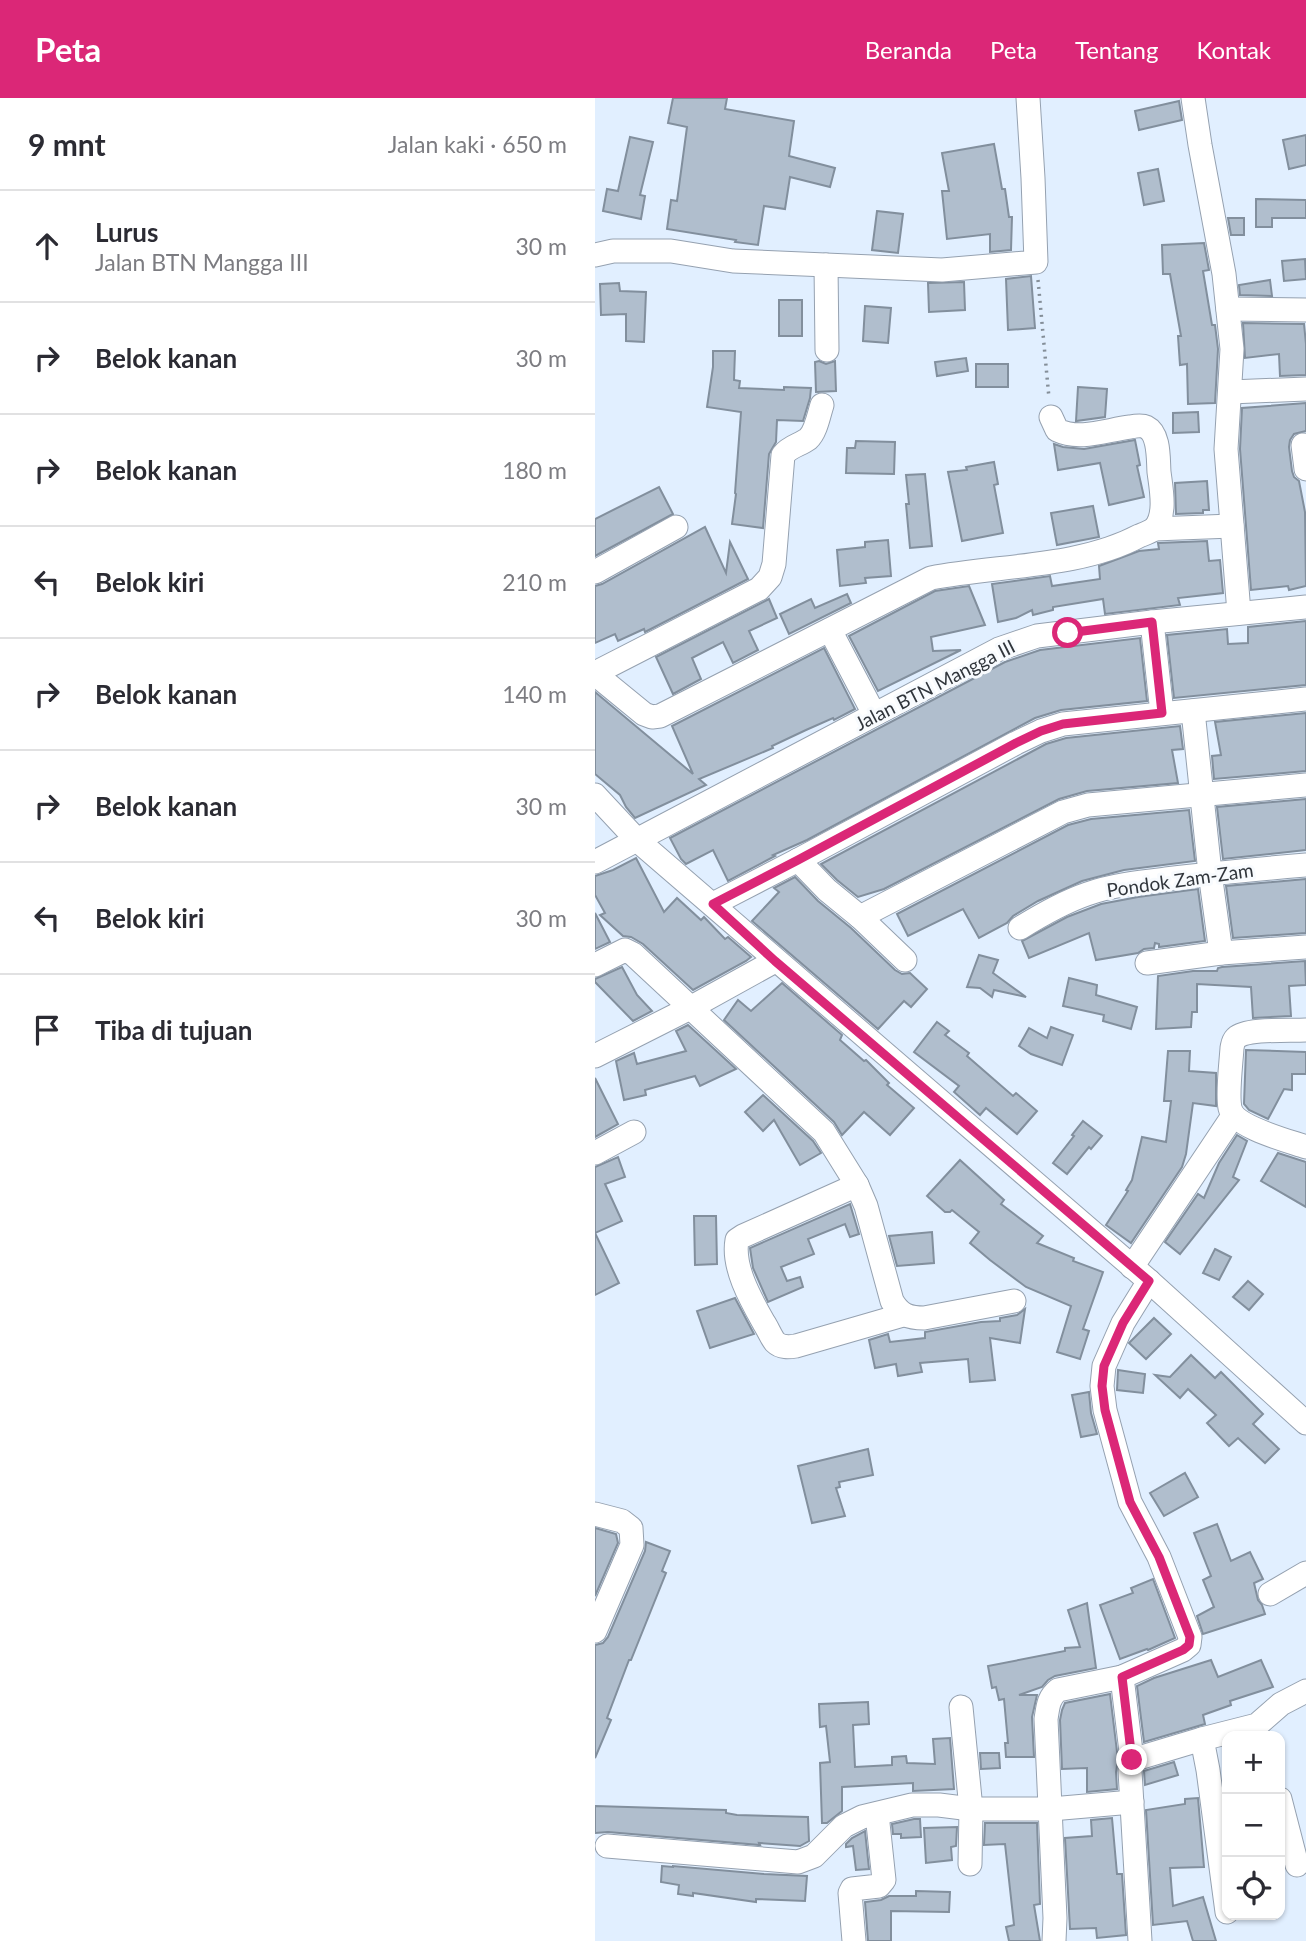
<!DOCTYPE html>
<html lang="id">
<meta charset="utf-8">
<style>
:root{--surface:#fff;--page:#f7f7f7;--text:#2b2b33;--muted:#7c7c81;--line:#e1e1e2;--accent:#db2777}
body{margin:0;font-family:Lato,sans-serif;background:var(--page);color:var(--text)}
.controls{position:absolute;right:21px;bottom:21px;display:grid;overflow:hidden;border-radius:14px;box-shadow:0 2px 5px #0004}
.controls button{width:63px;height:63px;display:grid;place-items:center;padding:0;border:0;border-bottom:2px solid var(--line);background:var(--surface);color:var(--text);font:35px sans-serif}
.stop{position:absolute;width:21px;height:21px;margin:-16px;border:5px solid #db2777;border-radius:50%;background:#fff}
.stop.end{background:#db2777;border-color:#fff;box-shadow:0 2px 7px #0008}
.list{margin:0;padding:0;list-style:none}
h2{display:flex;justify-content:space-between;align-items:center;height:91px;margin:0;padding:0 28px;font-size:30px}
h2 small{font-size:23px;font-weight:400;color:var(--muted)}
.list li{display:grid;grid-template-columns:46px 1fr auto;gap:21px;align-items:center;box-sizing:border-box;height:112px;padding:0 28px;border-top:2px solid var(--line)}
.list b{display:block;font-size:26px;white-space:nowrap}
.list p{margin:0;font-size:23px;white-space:nowrap;color:var(--muted)}
.list em{font-size:23px;font-style:normal;color:var(--muted)}
.icon{flex:none;width:38px;height:38px;fill:none;stroke:currentColor;stroke-width:2;stroke-linecap:round;stroke-linejoin:round}
.map{position:relative;flex:none;width:711px;height:1843px;overflow:hidden}
header{display:flex;align-items:center;gap:42px;box-sizing:border-box;height:98px;padding:0 35px;background:var(--accent);color:#fff}
header strong{font-size:33px}
nav{display:flex;gap:38px;margin-inline-start:auto;font-size:24px}
main{display:flex}
aside{flex:1;background:var(--surface)}
.map>svg:first-child{display:block}
.building{fill:#b0becd;stroke:#828f9d;stroke-width:2}
.lines{fill:none;stroke-linecap:round;stroke-linejoin:round}
.street-casing{stroke:#95a1b0;stroke-width:25}
.path{stroke:#848e98;stroke-width:3.5;stroke-dasharray:2 5;stroke-linecap:butt}
.street{stroke:#fff;stroke-width:23}
.route{stroke:#db2777;stroke-width:9}
.labels{text-anchor:middle;stroke-width:6;stroke-linejoin:round;paint-order:stroke}
.street-label{font-size:19px;fill:#31363c;stroke:#f8fbfe}
</style>
<header>
<strong>Peta</strong>
<nav><a>Beranda</a><a>Peta</a><a>Tentang</a><a>Kontak</a></nav>
</header>
<main>
<aside>
<h2>9 mnt<small>Jalan kaki · 650 m</small></h2>
<ul class="list">
<li><svg class="icon" aria-label="ahead" viewBox="0 0 24 24"><path d="M12 20V5M6 11l6-6 6 6"/></svg><div><b>Lurus</b><p>Jalan BTN Mangga III</p></div><em>30 m</em></li>
<li><svg class="icon" aria-label="right" viewBox="0 0 24 24"><path d="M7 20v-9h11M14 6l5 5-5 5"/></svg><div><b>Belok kanan</b></div><em>30 m</em></li>
<li><svg class="icon" aria-label="right" viewBox="0 0 24 24"><path d="M7 20v-9h11M14 6l5 5-5 5"/></svg><div><b>Belok kanan</b></div><em>180 m</em></li>
<li><svg class="icon" aria-label="left" viewBox="0 0 24 24"><path d="M17 20v-9H6M10 6l-5 5 5 5"/></svg><div><b>Belok kiri</b></div><em>210 m</em></li>
<li><svg class="icon" aria-label="right" viewBox="0 0 24 24"><path d="M7 20v-9h11M14 6l5 5-5 5"/></svg><div><b>Belok kanan</b></div><em>140 m</em></li>
<li><svg class="icon" aria-label="right" viewBox="0 0 24 24"><path d="M7 20v-9h11M14 6l5 5-5 5"/></svg><div><b>Belok kanan</b></div><em>30 m</em></li>
<li><svg class="icon" aria-label="left" viewBox="0 0 24 24"><path d="M17 20v-9H6M10 6l-5 5 5 5"/></svg><div><b>Belok kiri</b></div><em>30 m</em></li>
<li><svg class="icon" aria-label="arrive" viewBox="0 0 24 24"><path d="M6 21V4h12l-3 4 3 4H6"/></svg><div><b>Tiba di tujuan</b></div></li>
</ul>
</aside>
<div class="map">
<svg width="711" height="1843" viewBox="0 0 711 1843">
<rect width="100%" height="100%" fill="#e1efff"/>
<!-- building -->
<g class="building">
<polygon points="78,0 132,0 130,11 199,23 194,58 240,70 235,89 195,79 190,111 169,108 163,147 140,144 141,142 72,131 76,102 82,103 92,29 73,25"/>
<polygon points="584,3 587,22 544,32 540,13"/>
<polygon points="711,37 711,67 694,71 688,42"/>
<polygon points="35,39 58,44 45,97 50,98 46,121 8,113 12,91 23,93"/>
<polygon points="399,46 407,91 410,91 414,119 417,119 416,152 395,154 395,136 352,141 347,93 354,93 347,55"/>
<polygon points="563,71 569,103 549,107 543,75"/>
<polygon points="661,101 711,102 711,120 677,120 677,129 661,129"/>
<polygon points="282,113 308,116 303,155 277,152"/>
<polygon points="633,120 649,120 649,137 636,137"/>
<polygon points="609,145 614,172 608,173 617,227 620,227 623,251 620,305 593,306 592,266 585,267 583,238 586,238 575,176 568,176 567,147"/>
<polygon points="710,161 711,181 689,183 687,163"/>
<polygon points="436,178 440,230 413,232 411,181"/>
<polygon points="675,182 677,198 645,197 644,187"/>
<polygon points="369,184 370,212 334,214 333,185"/>
<polygon points="24,185 25,193 51,194 49,244 31,243 31,216 6,217 5,186"/>
<rect x="184" y="202" width="23" height="36"/>
<polygon points="270,208 296,210 293,245 268,243"/>
<polygon points="648,225 709,226 711,246 711,277 685,278 684,256 650,260"/>
<polygon points="118,253 140,253 139,282 145,283 144,290 189,292 189,289 216,290 215,300 208,323 182,322 181,344 174,356 168,430 137,426 141,396 140,395 146,314 112,309 118,269"/>
<polygon points="371,260 373,273 342,278 340,264"/>
<polygon points="224,263 231,266 240,263 241,293 221,294 220,264"/>
<rect x="381" y="266" width="32" height="23"/>
<polygon points="483,289 512,291 510,319 481,323"/>
<polygon points="711,305 711,333 699,336 695,342 694,349 697,373 699,379 704,383 710,414 711,488 694,492 693,488 656,492 645,351 647,310"/>
<polygon points="603,314 604,334 578,335 578,315"/>
<polygon points="540,342 545,367 542,368 549,399 514,407 505,365 463,372 459,346 468,349 489,351"/>
<polygon points="261,343 300,344 299,376 251,375 252,350 260,350"/>
<polygon points="399,364 403,386 399,387 408,435 367,443 353,374 372,372 371,369"/>
<polygon points="330,376 337,448 315,450 311,406 314,406 311,377"/>
<polygon points="612,383 614,412 608,412 608,415 581,416 580,385"/>
<polygon points="64,389 78,416 0,458 0,421"/>
<polygon points="498,408 504,439 462,447 456,415"/>
<polygon points="110,429 131,475 135,444 153,481 50,534 49,531 23,543 20,536 0,545 0,488 7,486"/>
<polygon points="293,442 296,478 270,480 271,485 245,488 242,452 270,449 270,444"/>
<polygon points="612,443 614,463 625,462 628,495 583,500 585,507 510,516 508,501 458,509 458,512 438,517 437,512 421,520 403,524 397,486 455,478 457,488 505,481 504,468 544,453 564,451 563,445"/>
<polygon points="374,488 390,527 336,539 338,553 366,552 283,593 254,538 340,493"/>
<polygon points="252,496 256,505 194,536 185,516 216,501 220,510"/>
<polygon points="174,501 182,520 154,533 163,552 138,565 128,544 97,560 106,581 78,596 61,559"/>
<polygon points="711,523 711,587 579,600 572,537 632,531 633,546 653,545 653,529"/>
<polygon points="545,540 552,603 466,612 440,620 212,742 178,757 180,758 133,783 118,752 91,766 86,761 75,740 410,564 445,552"/>
<polygon points="229,550 260,611 239,622 238,620 211,632 177,648 178,650 104,681 111,687 40,720 31,709 25,697 0,676 0,594 98,676 77,628"/>
<polygon points="711,615 711,673 619,681 617,658 626,657 620,624"/>
<polygon points="585,628 588,651 577,652 583,685 492,693 464,701 289,791 263,799 242,782 226,766 451,646 471,640"/>
<polygon points="711,701 711,752 628,761 622,709"/>
<polygon points="594,712 600,763 529,772 487,783 443,803 418,818 412,825 384,840 368,811 313,838 302,816 473,727 496,721"/>
<polygon points="41,760 69,814 82,800 106,822 109,819 130,841 133,839 156,859 151,863 98,892 48,846 36,839 28,838 5,817 10,815 0,797 0,778 18,772"/>
<polygon points="200,779 223,803 256,830 300,872 307,876 315,875 332,891 316,909 309,903 283,931 157,823 184,794 179,790"/>
<polygon points="711,781 711,835 638,840 631,788"/>
<polygon points="603,791 610,843 564,849 564,846 560,845 559,850 549,851 543,855 501,862 494,835 434,860 427,843 472,819 506,806 543,799"/>
<polygon points="0,815 15,844 0,851"/>
<polygon points="384,857 403,862 398,875 431,899 399,892 397,899 385,890 372,889"/>
<polygon points="710,863 711,887 694,888 696,918 658,920 656,889 602,886 602,914 597,914 596,929 561,931 563,878 598,873 622,873 623,870 627,869"/>
<polygon points="27,869 42,897 57,913 38,923 0,884 0,881"/>
<polygon points="474,880 502,887 501,897 542,909 536,931 508,923 509,917 468,908"/>
<polygon points="187,885 247,937 245,942 269,963 271,962 294,985 292,987 319,1010 295,1037 269,1014 247,1037 239,1024 129,922 143,902 156,913"/>
<polygon points="342,924 354,933 350,937 374,955 372,958 418,998 421,995 442,1013 422,1036 391,1010 385,1017 359,994 364,988 319,954"/>
<polygon points="93,927 141,971 105,988 100,978 50,992 51,997 29,1002 21,963 39,955 42,966 91,953 81,933"/>
<polygon points="456,929 478,937 467,967 436,956 424,948 434,930 452,940"/>
<polygon points="651,952 711,954 711,976 697,976 697,992 689,991 673,1021 654,1012 649,1006"/>
<polygon points="573,953 595,953 594,973 621,975 621,1008 598,1005 591,1056 587,1069 536,1145 511,1127 533,1093 531,1092 537,1082 547,1039 571,1044 576,1003 569,1003"/>
<polygon points="0,980 23,1026 0,1039"/>
<polygon points="168,997 218,1043 226,1055 205,1067 179,1022 168,1033 150,1014"/>
<polygon points="488,1023 507,1038 496,1051 494,1049 472,1076 458,1065 479,1038 477,1037"/>
<polygon points="642,1037 652,1043 638,1079 644,1082 585,1156 570,1144 603,1096 609,1100 624,1065"/>
<polygon points="683,1055 711,1064 711,1109 666,1083"/>
<polygon points="23,1059 30,1079 10,1086 27,1123 0,1135 0,1069"/>
<polygon points="365,1062 409,1102 406,1106 448,1138 442,1145 479,1160 478,1163 508,1174 488,1231 494,1233 485,1261 462,1254 476,1208 431,1189 395,1162 375,1145 384,1134 357,1112 355,1114 350,1114 332,1098"/>
<polygon points="255,1106 264,1136 255,1139 250,1126 213,1141 219,1156 186,1169 192,1183 205,1179 208,1189 173,1204 158,1170 155,1150"/>
<polygon points="99,1118 121,1118 122,1166 100,1167"/>
<polygon points="337,1134 339,1165 302,1168 294,1138"/>
<polygon points="0,1135 24,1185 0,1197"/>
<polygon points="620,1151 636,1159 624,1182 608,1175"/>
<polygon points="653,1183 668,1196 654,1212 638,1199"/>
<polygon points="140,1200 159,1236 115,1250 102,1213"/>
<polygon points="430,1211 425,1245 395,1240 400,1282 375,1284 373,1261 325,1265 327,1274 303,1278 301,1266 280,1270 274,1242 293,1236 295,1244 330,1240 330,1234 386,1224 405,1223 405,1220 422,1217"/>
<polygon points="559,1220 576,1236 551,1261 534,1245"/>
<polygon points="596,1257 620,1280 626,1274 668,1316 658,1326 684,1351 670,1365 643,1340 634,1348 612,1325 621,1317 593,1291 585,1300 560,1277 575,1279"/>
<polygon points="523,1272 550,1276 548,1295 522,1292"/>
<polygon points="494,1294 496,1315 502,1336 486,1339 477,1297"/>
<polygon points="273,1351 278,1377 244,1384 245,1389 241,1390 250,1418 217,1425 203,1368"/>
<polygon points="590,1375 603,1399 569,1418 555,1395"/>
<polygon points="622,1426 636,1463 655,1454 668,1481 659,1485 663,1502 667,1507 670,1516 608,1536 602,1518 619,1509 608,1482 616,1478 599,1435"/>
<polygon points="0,1430 21,1436 23,1445 0,1498"/>
<polygon points="51,1444 75,1453 67,1473 71,1475 36,1562 34,1562 12,1620 16,1622 0,1660 0,1547 8,1545 13,1539 50,1453"/>
<polygon points="558,1481 580,1540 553,1552 552,1551 525,1561 505,1507 538,1495 536,1490"/>
<polygon points="492,1505 501,1570 460,1578 453,1582 447,1589 424,1597 442,1597 437,1619 439,1659 411,1659 410,1645 413,1645 409,1601 404,1602 401,1589 397,1590 393,1568 470,1553 470,1550 485,1549 473,1512"/>
<polygon points="616,1562 623,1579 666,1562 678,1589 635,1603 636,1607 608,1617 610,1626 549,1644 542,1588 559,1580"/>
<polygon points="515,1596 523,1662 521,1674 522,1691 492,1694 492,1670 467,1671 465,1622 467,1612 470,1605"/>
<polygon points="273,1604 274,1626 258,1627 260,1669 297,1667 297,1659 311,1658 312,1665 340,1666 338,1641 355,1640 359,1691 318,1693 318,1685 247,1689 247,1713 232,1725 227,1725 225,1665 235,1664 231,1628 225,1629 224,1606"/>
<polygon points="385,1655 404,1655 405,1670 386,1671"/>
<polygon points="579,1664 583,1677 550,1687 549,1673"/>
<polygon points="603,1700 609,1769 575,1770 578,1808 608,1799 621,1843 598,1843 592,1823 558,1827 551,1712 590,1706 590,1701"/>
<polygon points="0,1708 131,1712 131,1715 142,1717 213,1719 214,1743 205,1748 164,1745 165,1747 13,1734 0,1735"/>
<polygon points="517,1720 522,1776 527,1776 531,1837 502,1840 501,1830 475,1831 470,1740 497,1738 496,1722"/>
<polygon points="319,1721 325,1721 326,1739 306,1740 306,1736 298,1736 297,1726"/>
<polygon points="390,1725 442,1725 445,1806 439,1807 445,1843 414,1843 411,1829 419,1827 410,1746 389,1747"/>
<polygon points="362,1729 361,1748 356,1749 357,1762 331,1765 329,1730"/>
<polygon points="270,1733 274,1771 261,1772 258,1748 251,1749 251,1746 257,1740"/>
<polygon points="67,1768 78,1769 78,1768 169,1776 212,1778 210,1803 161,1801 161,1804 98,1795 98,1798 83,1796 84,1787 66,1784"/>
<polygon points="321,1793 355,1794 354,1814 296,1813 296,1843 273,1843 270,1804 286,1802 294,1798 321,1798"/>
</g>
<g class="lines">
<defs>
<g id="street">
<polyline points="598,0 605,47 629,176 637,251 631,351 644,515"/>
<polyline points="0,157 18,153 76,153 138,163 347,172 441,164 438,80 433,0"/>
<polyline points="231,167 232,252"/>
<polyline points="633,211 711,212"/>
<polyline points="635,294 711,291"/>
<polyline points="708,347 711,371"/>
<polyline points="559,431 637,428"/>
<polyline points="0,474 81,429"/>
<polyline points="557,524 567,615"/>
<polyline points="235,532 279,616"/>
<path d="M 0,575 L 164,491 L 175,479 L 179,466 L 188,357 C 195,348 205,347 213,341 C 221,334 224,316 227,307"/>
<path d="M 0,576 L 49,616 L 57,619 L 65,618 L 336,480 C 402,467 484,470 544,438 C 549,436 555,434 559,431 C 572,418 566,390 564,374 C 563,361 565,336 551,329 C 547,327 540,328 535,329 C 511,332 485,343 462,332 L 456,319"/>
<polyline points="598,613 615,775 626,855"/>
<polyline points="0,697 42,742 554,1183 711,1325"/>
<polyline points="203,762 232,792 265,819 310,862"/>
<polyline points="0,764 404,551 442,538 557,524 711,509"/>
<polyline points="118,806 203,762 421,645 446,633 468,626 711,601"/>
<polyline points="265,819 468,714 493,707 711,687"/>
<path d="M 425,830 C 446,817 469,804 492,796 C 517,787 545,784 571,781 C 618,775 664,771 711,767"/>
<polyline points="552,865 626,855 711,849"/>
<path d="M 0,867 L 30,852 L 38,856 L 229,1034 L 262,1087 L 271,1108 L 297,1203 C 305,1217 314,1220 329,1220 L 419,1203"/>
<path d="M 711,932 C 695,933 652,930 641,940 C 638,943 638,945 637,950 C 636,966 632,996 635,1010 C 639,1029 694,1043 711,1049"/>
<polyline points="0,958 95,910 180,863"/>
<polyline points="0,1055 39,1034"/>
<path d="M 262,1087 L 148,1138 L 142,1142 C 137,1169 156,1202 169,1225 C 173,1231 176,1239 180,1244 C 186,1250 194,1249 201,1248 L 308,1217"/>
<polyline points="537,1169 638,1018"/>
<polyline points="0,1416 27,1423 36,1430 37,1447 0,1533"/>
<polyline points="675,1496 711,1475"/>
<polyline points="366,1609 376,1711 375,1766"/>
<polyline points="607,1641 613,1672 632,1814"/>
<polyline points="537,1662 607,1641 662,1627 686,1606 711,1593"/>
<polyline points="685,1701 702,1767"/>
<polyline points="12,1748 203,1764 219,1758 249,1728 267,1719 317,1707 344,1707 376,1711 456,1711 537,1704"/>
<polyline points="259,1843 255,1795 257,1791 284,1788 289,1782 282,1716"/>
<path d="M 459,1843 L 460,1820 L 451,1621 C 453,1609 453,1600 463,1592 L 527,1579"/>
<polyline points="545,1843 535,1673 537,1662 527,1579 588,1552 594,1547 595,1539 564,1459 535,1404 510,1312 507,1288 509,1268 528,1225 554,1183"/>
</g>
</defs>
<!-- street casing -->
<use href="#street" class="street-casing"/>
<!-- path -->
<polyline class="path" points="443,182 454,300"/>
<!-- street -->
<use href="#street" class="street"/>
</g>
<g class="lines">
<!-- route -->
<polyline class="route" points="473,535 557,524 567,615 468,626 446,633 421,645 203,762 118,806 180,863 554,1183 528,1225 509,1268 507,1288 510,1312 535,1404 564,1459 595,1539 594,1547 588,1552 527,1579 537,1662"/>
</g>
<g class="labels">
<!-- street labels -->
<g class="street-label">
<text transform="translate(340 587) rotate(-27)" y="7">Jalan BTN Mangga III</text>
<text transform="translate(585 782) rotate(-8)" y="7">Pondok Zam-Zam</text>
</g>
</g>
</svg>
<div class="controls">
<button>+</button>
<button>−</button>
<button><svg class="icon" aria-label="locate" viewBox="0 0 24 24"><circle cx="12" cy="12" r="6"/><path d="M12 2v4M12 18v4M2 12h4M18 12h4"/></svg></button>
</div>
<div class="stop" style="left:473px;top:535px"></div>
<div class="stop end" style="left:537px;top:1662px"></div>
</div>
</main>
